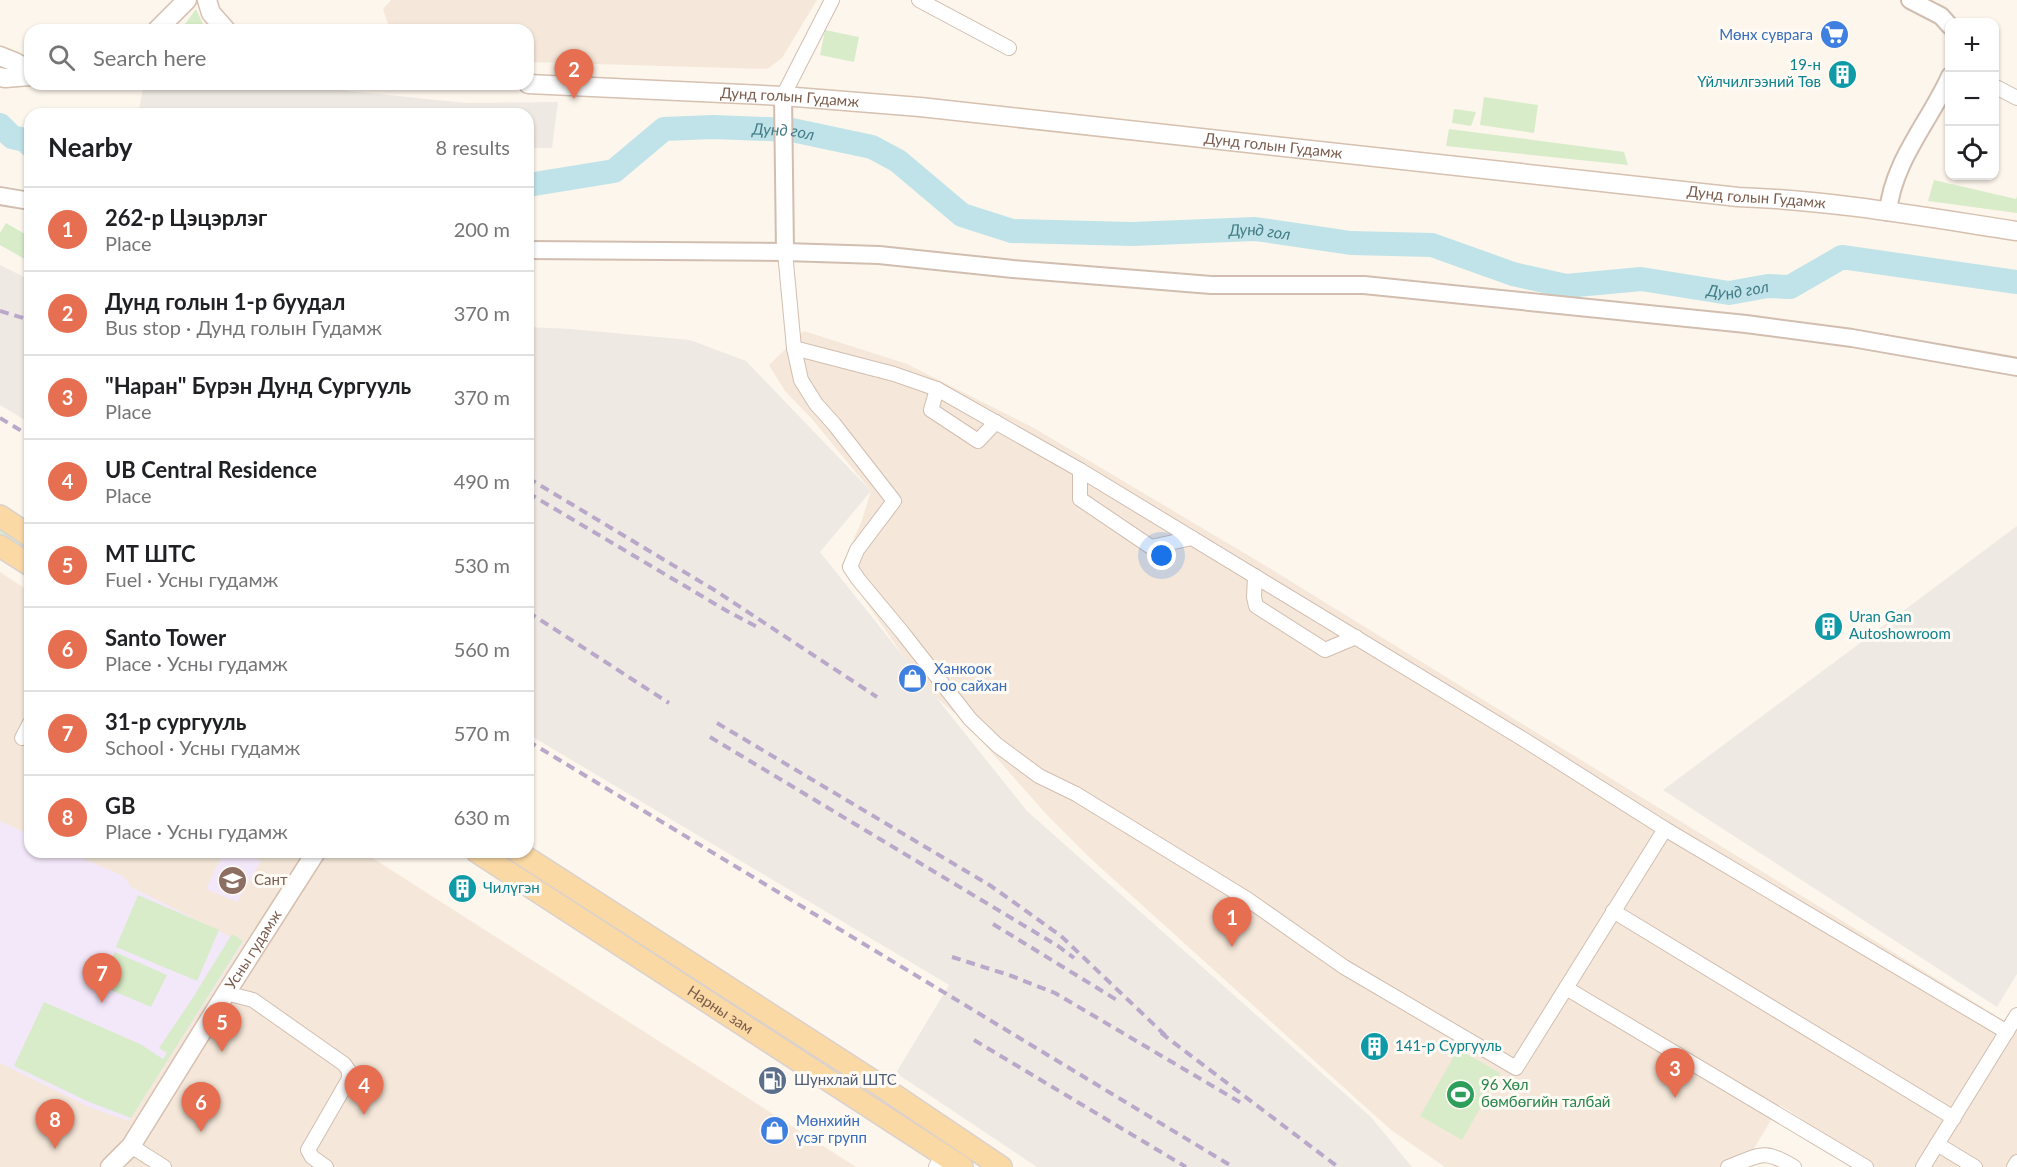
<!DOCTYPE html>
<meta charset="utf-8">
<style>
:root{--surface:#fff;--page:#f2f2f2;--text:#202124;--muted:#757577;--line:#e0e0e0;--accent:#e76f51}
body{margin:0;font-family:Lato,sans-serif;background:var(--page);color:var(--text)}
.controls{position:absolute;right:18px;top:18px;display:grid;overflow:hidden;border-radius:12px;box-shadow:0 2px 4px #0004}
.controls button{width:54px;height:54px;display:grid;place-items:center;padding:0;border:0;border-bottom:2px solid var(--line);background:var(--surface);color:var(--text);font:30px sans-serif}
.you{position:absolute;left:1162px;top:556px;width:21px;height:21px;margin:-15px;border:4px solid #fff;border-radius:50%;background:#1a73e8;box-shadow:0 0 0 9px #1a73e833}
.badge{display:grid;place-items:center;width:39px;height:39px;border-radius:50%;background:var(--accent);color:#fff;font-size:20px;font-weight:700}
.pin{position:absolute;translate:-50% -50px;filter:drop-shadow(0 2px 3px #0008)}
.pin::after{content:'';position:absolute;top:32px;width:21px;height:18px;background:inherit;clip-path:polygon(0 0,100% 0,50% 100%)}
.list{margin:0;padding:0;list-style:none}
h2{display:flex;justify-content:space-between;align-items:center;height:78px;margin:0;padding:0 24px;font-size:26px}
h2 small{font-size:20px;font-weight:400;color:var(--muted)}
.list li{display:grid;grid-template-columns:39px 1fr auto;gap:18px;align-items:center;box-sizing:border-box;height:84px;padding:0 24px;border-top:2px solid var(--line)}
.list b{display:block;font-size:22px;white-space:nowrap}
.list p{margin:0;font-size:20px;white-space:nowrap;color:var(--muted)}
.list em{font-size:20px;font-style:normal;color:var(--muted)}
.icon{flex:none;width:33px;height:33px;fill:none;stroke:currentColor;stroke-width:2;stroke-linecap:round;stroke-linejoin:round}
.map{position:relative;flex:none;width:2017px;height:1167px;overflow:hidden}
.search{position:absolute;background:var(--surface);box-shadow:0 2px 4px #0004;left:24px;top:24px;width:510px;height:66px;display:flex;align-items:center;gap:15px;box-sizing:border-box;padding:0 21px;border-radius:18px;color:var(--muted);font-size:22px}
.panel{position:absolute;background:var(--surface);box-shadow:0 2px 4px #0004;left:24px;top:108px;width:510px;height:750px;border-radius:18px}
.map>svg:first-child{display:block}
.residential{fill:#f5e8da}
.industrial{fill:#efe9e4}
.education{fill:#f3e8fa}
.green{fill:#d8ecc9}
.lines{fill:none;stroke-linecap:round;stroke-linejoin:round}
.river{stroke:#bfe3e8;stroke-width:24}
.minor-casing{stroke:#d1beb0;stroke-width:16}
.tertiary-casing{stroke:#d1beb0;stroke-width:20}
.secondary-casing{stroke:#d6c0b0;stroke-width:21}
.primary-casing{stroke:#dad1cd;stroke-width:24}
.minor{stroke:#fff;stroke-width:14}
.tertiary{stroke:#fff;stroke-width:16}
.secondary{stroke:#fff;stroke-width:18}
.primary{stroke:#fbd9a5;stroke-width:21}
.rail{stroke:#b9a8c9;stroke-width:4;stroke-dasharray:9 6;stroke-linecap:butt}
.labels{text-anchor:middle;stroke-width:6;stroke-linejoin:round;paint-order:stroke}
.shop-label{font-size:15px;fill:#366cbe;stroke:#fffaf3;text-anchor:start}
.culture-label{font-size:15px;fill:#0d838f;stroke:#fffaf3;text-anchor:start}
.street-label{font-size:15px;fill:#7a5c4d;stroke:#fffaf3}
.education-label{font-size:15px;fill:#785e54;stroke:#fffaf3;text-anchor:start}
.service-label{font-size:15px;fill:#4e5e75;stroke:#fffaf3;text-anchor:start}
.leisure-label{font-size:15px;fill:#27864d;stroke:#fffaf3;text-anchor:start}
.water-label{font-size:16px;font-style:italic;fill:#437c86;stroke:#fffaf3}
</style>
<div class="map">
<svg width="2017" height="1167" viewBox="0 0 2017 1167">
<rect width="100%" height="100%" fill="#fdf6ec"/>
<!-- residential -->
<g class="residential">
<polygon points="391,0 817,0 782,58 767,69 528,62 528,30 390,30 383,9"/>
<polygon points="804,331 907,364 1034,428 1266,566 2008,1023 2017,1009 2017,1167 1867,1167 1799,1117 1780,1105 1743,1167 1445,1167 1391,1130 1090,858 1047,815 964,721 913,678 904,657 841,566 861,523 871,491 812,419 785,391 769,365"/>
<polygon points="0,572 30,592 30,852 363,852 856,1167 0,1167"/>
</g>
<!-- industrial -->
<g class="industrial">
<polygon points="144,84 281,84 466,103 558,102 552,148 528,148 528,114 138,114"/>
<polygon points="0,265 30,280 30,423 0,405"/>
<polygon points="528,327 571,329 690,340 746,361 871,491 820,552 1027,811 1371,1117 1412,1167 1037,1167 896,1073 949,985 528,734"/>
<polygon points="2017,526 2017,974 1997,1007 1663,790"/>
</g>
<!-- education -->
<g class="education">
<polygon points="0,821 30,835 30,852 68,852 123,876 131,887 243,943 129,1121 91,1108 0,1063"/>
<polygon points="224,852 242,852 261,861 237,902 206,889"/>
</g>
<!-- green -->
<g class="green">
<polygon points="196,9 204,26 185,24"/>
<polygon points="825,30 859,37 854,62 820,55"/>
<polygon points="1484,97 1538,105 1534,133 1480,125"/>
<polygon points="1454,109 1476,112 1471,126 1452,123"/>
<polygon points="1449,129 1624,152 1628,165 1446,146"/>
<polygon points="1934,180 2016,199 2017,196 2017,213 1928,201"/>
<polygon points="6,223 30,237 30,262 0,245 0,233"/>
<polygon points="0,527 30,547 30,554 0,535"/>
<polygon points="490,852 504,852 781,1031 777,1038"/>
<polygon points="138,895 219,930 197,981 116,947"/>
<polygon points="232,934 243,941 131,1118 87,1101 14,1066 44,1002 140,1044 163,1059 167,1053 159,1048 192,999"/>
<polygon points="115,952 167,975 151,1007 99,985"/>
<polygon points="1458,1049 1500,1073 1462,1140 1420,1116"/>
</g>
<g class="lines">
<!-- river -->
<g class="river">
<polyline points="0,125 12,137 25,140 30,145"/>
<path id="s1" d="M 528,185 L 614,171 L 664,129 L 713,127 L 792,130 L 872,147 L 898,161 L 962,215 L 1012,231 L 1132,234 L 1255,229 L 1351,243 L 1432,245 L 1513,274 L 1566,286 L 1641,279 L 1729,293 L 1768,286 L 1790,287 L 1842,257 L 2017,282"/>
</g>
<defs>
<g id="minor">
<polyline points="919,0 1009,48"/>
<polyline points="1994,86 2017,98"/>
<polyline points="783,96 832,0"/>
<polyline points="785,252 794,348 801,380 816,404 834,424 894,501 857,550 850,567 858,579 902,632 970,719 997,745 1039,776 1076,794 1247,899 1344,967 1516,1068 1566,988"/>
<polyline points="794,348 894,374 937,389 1080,470 1523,739 1665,829 1566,988 1866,1167"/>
<polyline points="937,389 931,410 978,441 996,422"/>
<polyline points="1080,470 1080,499 1151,547 1192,538"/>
<polyline points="1255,576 1254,597 1256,606 1325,650 1356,637"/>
<polyline points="22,738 30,723"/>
<polyline points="1665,829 2007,1032"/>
<polyline points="1613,911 1954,1118"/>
<polyline points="226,993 253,1000 344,1064 349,1071 349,1079 308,1150 312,1157 326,1167"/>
<polyline points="1937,1144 1975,1167"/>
<polyline points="131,1146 164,1167"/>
<polyline points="936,1167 943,1153"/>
<path d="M 1728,1167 C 1760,1156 1761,1147 1794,1167"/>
<polyline points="1923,1167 2017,1015"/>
<polyline points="2014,1167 2017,1162"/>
</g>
<g id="tertiary">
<polyline points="1910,0 1941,16 1950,26"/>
<polyline points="783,96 785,252"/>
<polyline points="0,196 30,201"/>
<path d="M 1888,212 C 1893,161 1930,121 1950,76"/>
<polyline points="528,250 785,252 879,255 1013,269 1211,285 1364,285 1746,324 1852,338 2017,367"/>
</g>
<g id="secondary">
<polyline points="207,0 211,13 226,30"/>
<polyline points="157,30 187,0"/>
<polyline points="0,56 15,62 30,71"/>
<polyline points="0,77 5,78 30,76"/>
<path id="s2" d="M 528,84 L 783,96 L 920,107 L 1738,197 C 1831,200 1925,217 2017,231"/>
<path id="s3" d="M 110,1167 L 131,1146 L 226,993 L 316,852"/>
</g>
<g id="primary">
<polyline points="0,516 30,536"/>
<polyline points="0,546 30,565"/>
<path id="s4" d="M 477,852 L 962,1167"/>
<polyline points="518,852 878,1084 1001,1167"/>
</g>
</defs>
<!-- minor casing -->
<use href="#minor" class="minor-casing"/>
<!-- tertiary casing -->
<use href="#tertiary" class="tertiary-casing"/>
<!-- secondary casing -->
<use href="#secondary" class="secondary-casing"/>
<!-- primary casing -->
<use href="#primary" class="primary-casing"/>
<!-- minor -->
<use href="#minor" class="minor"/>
<!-- tertiary -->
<use href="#tertiary" class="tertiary"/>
<!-- secondary -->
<use href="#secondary" class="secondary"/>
<!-- primary -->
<use href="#primary" class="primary"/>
<!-- rail -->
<g class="rail">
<polyline points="0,311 30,320"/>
<polyline points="0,418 30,436"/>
<polyline points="528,478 716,591 877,697"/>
<polyline points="528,493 727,611 759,628"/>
<polyline points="528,612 669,703"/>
<polyline points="717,723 991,886 1061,936 1166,1036"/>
<polyline points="710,737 1058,946 1074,958"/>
<polyline points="528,741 1233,1167"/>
<polyline points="993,924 1120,1002"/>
<polyline points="952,957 1009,975 1055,993 1243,1104"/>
<polyline points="1161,1033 1338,1167"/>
<polyline points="974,1040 1186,1167"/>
</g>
</g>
<!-- icons -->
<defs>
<symbol id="supermarket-disc" viewBox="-11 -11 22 22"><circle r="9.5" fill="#3f7fe0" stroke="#fffaf3"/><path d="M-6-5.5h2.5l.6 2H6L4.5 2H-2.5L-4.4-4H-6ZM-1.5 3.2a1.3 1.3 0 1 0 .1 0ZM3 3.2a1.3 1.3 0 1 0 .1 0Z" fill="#fff"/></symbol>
<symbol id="building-disc" viewBox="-11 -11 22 22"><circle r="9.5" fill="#0f9aa8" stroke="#fffaf3"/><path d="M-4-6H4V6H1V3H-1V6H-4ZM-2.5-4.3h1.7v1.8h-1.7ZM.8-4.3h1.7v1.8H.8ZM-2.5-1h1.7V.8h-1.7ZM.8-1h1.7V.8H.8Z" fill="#fff"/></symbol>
<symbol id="shop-disc" viewBox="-11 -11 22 22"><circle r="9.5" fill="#3f7fe0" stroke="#fffaf3"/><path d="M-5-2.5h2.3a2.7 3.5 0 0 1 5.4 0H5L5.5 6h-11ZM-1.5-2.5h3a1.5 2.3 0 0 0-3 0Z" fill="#fff"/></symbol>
<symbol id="school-disc" viewBox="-11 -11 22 22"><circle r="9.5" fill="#8d6e63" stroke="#fffaf3"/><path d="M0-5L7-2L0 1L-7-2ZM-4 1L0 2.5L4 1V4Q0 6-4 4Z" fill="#fff"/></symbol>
<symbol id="fuel-disc" viewBox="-11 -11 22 22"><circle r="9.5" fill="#5c6f8a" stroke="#fffaf3"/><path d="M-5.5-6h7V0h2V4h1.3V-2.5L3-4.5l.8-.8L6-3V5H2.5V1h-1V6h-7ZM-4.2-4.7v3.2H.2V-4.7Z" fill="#fff"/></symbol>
<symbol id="stadium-disc" viewBox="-11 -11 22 22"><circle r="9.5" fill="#2e9e5b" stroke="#fffaf3"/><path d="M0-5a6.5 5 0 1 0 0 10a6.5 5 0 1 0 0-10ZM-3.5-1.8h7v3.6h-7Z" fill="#fff"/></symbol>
</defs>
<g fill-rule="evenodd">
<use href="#supermarket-disc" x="1818" y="18" width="33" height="33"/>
<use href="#building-disc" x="1826" y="58" width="33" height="33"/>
<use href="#building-disc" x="1812" y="610" width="33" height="33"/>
<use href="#shop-disc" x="896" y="662" width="33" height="33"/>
<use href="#school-disc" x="216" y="864" width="33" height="33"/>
<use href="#building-disc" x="446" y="872" width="33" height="33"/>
<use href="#building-disc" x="1358" y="1030" width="33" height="33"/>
<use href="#fuel-disc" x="756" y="1064" width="33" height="33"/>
<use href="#stadium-disc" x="1444" y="1078" width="33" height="33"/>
<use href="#shop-disc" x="758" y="1114" width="33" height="33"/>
</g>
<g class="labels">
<!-- shop labels -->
<g class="shop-label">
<text x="1813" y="40" text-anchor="end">Мөнх суврага</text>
<text x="934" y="674">Ханкоок<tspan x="934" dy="17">гоо сайхан</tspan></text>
<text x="796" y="1126">Мөнхийн<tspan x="796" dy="17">үсэг групп</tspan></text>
</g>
<!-- culture labels -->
<g class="culture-label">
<text x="1821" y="70" text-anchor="end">19-н<tspan x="1821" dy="17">Үйлчилгээний Төв</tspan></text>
<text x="1849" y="622">Uran Gan<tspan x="1849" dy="17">Autoshowroom</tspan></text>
<text x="483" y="893">Чилүгэн</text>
<text x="1395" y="1051">141-р Сургууль</text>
</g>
<!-- street labels -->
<g class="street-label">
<text dy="5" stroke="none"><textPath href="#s2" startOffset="262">Дунд голын Гудамж</textPath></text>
<text dy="5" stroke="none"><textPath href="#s2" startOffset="748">Дунд голын Гудамж</textPath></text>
<text dy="5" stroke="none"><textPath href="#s2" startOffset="1234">Дунд голын Гудамж</textPath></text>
<text dy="5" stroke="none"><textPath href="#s3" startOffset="261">Усны гудамж</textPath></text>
<text dy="5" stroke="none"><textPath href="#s4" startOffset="290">Нарны зам</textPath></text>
</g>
<!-- education labels -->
<g class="education-label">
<text x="254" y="885">Сант</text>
</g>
<!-- service labels -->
<g class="service-label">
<text x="794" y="1085">Шунхлай ШТС</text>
</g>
<!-- leisure labels -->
<g class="leisure-label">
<text x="1481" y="1090">96 Хөл<tspan x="1481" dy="17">бөмбөгийн талбай</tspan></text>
</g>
<!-- water labels -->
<g class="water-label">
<text dy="6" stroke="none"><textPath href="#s1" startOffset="272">Дунд гол</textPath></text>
<text dy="6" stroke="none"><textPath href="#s1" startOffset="776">Дунд гол</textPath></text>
<text dy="6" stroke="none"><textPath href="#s1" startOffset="1263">Дунд гол</textPath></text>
</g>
</g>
</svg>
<div class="controls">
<button>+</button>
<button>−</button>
<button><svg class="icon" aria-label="locate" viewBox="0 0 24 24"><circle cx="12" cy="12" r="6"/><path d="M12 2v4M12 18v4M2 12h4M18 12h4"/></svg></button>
</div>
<div class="you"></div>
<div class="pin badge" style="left:1232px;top:947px">1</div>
<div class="pin badge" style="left:574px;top:99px">2</div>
<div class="pin badge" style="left:1675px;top:1098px">3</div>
<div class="pin badge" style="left:364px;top:1115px">4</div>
<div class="pin badge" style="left:222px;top:1052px">5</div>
<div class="pin badge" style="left:201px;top:1132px">6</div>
<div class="pin badge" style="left:102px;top:1003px">7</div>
<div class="pin badge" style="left:55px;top:1149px">8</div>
<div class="search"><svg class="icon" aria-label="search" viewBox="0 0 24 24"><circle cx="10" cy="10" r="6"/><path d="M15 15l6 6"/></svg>Search here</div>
<section class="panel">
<h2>Nearby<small>8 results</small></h2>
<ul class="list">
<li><span class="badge">1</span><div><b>262-р Цэцэрлэг</b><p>Place</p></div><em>200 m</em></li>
<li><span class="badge">2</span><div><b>Дунд голын 1-р буудал</b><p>Bus stop · Дунд голын Гудамж</p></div><em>370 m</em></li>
<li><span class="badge">3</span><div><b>&quot;Наран&quot; Бүрэн Дунд Сургууль</b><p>Place</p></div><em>370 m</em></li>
<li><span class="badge">4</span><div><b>UB Central Residence</b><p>Place</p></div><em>490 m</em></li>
<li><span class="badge">5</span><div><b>МТ ШТС</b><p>Fuel · Усны гудамж</p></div><em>530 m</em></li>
<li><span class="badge">6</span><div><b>Santo Tower</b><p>Place · Усны гудамж</p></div><em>560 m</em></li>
<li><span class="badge">7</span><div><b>31-р сургууль</b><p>School · Усны гудамж</p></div><em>570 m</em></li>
<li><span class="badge">8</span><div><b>GB</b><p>Place · Усны гудамж</p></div><em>630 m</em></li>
</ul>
</section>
</div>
